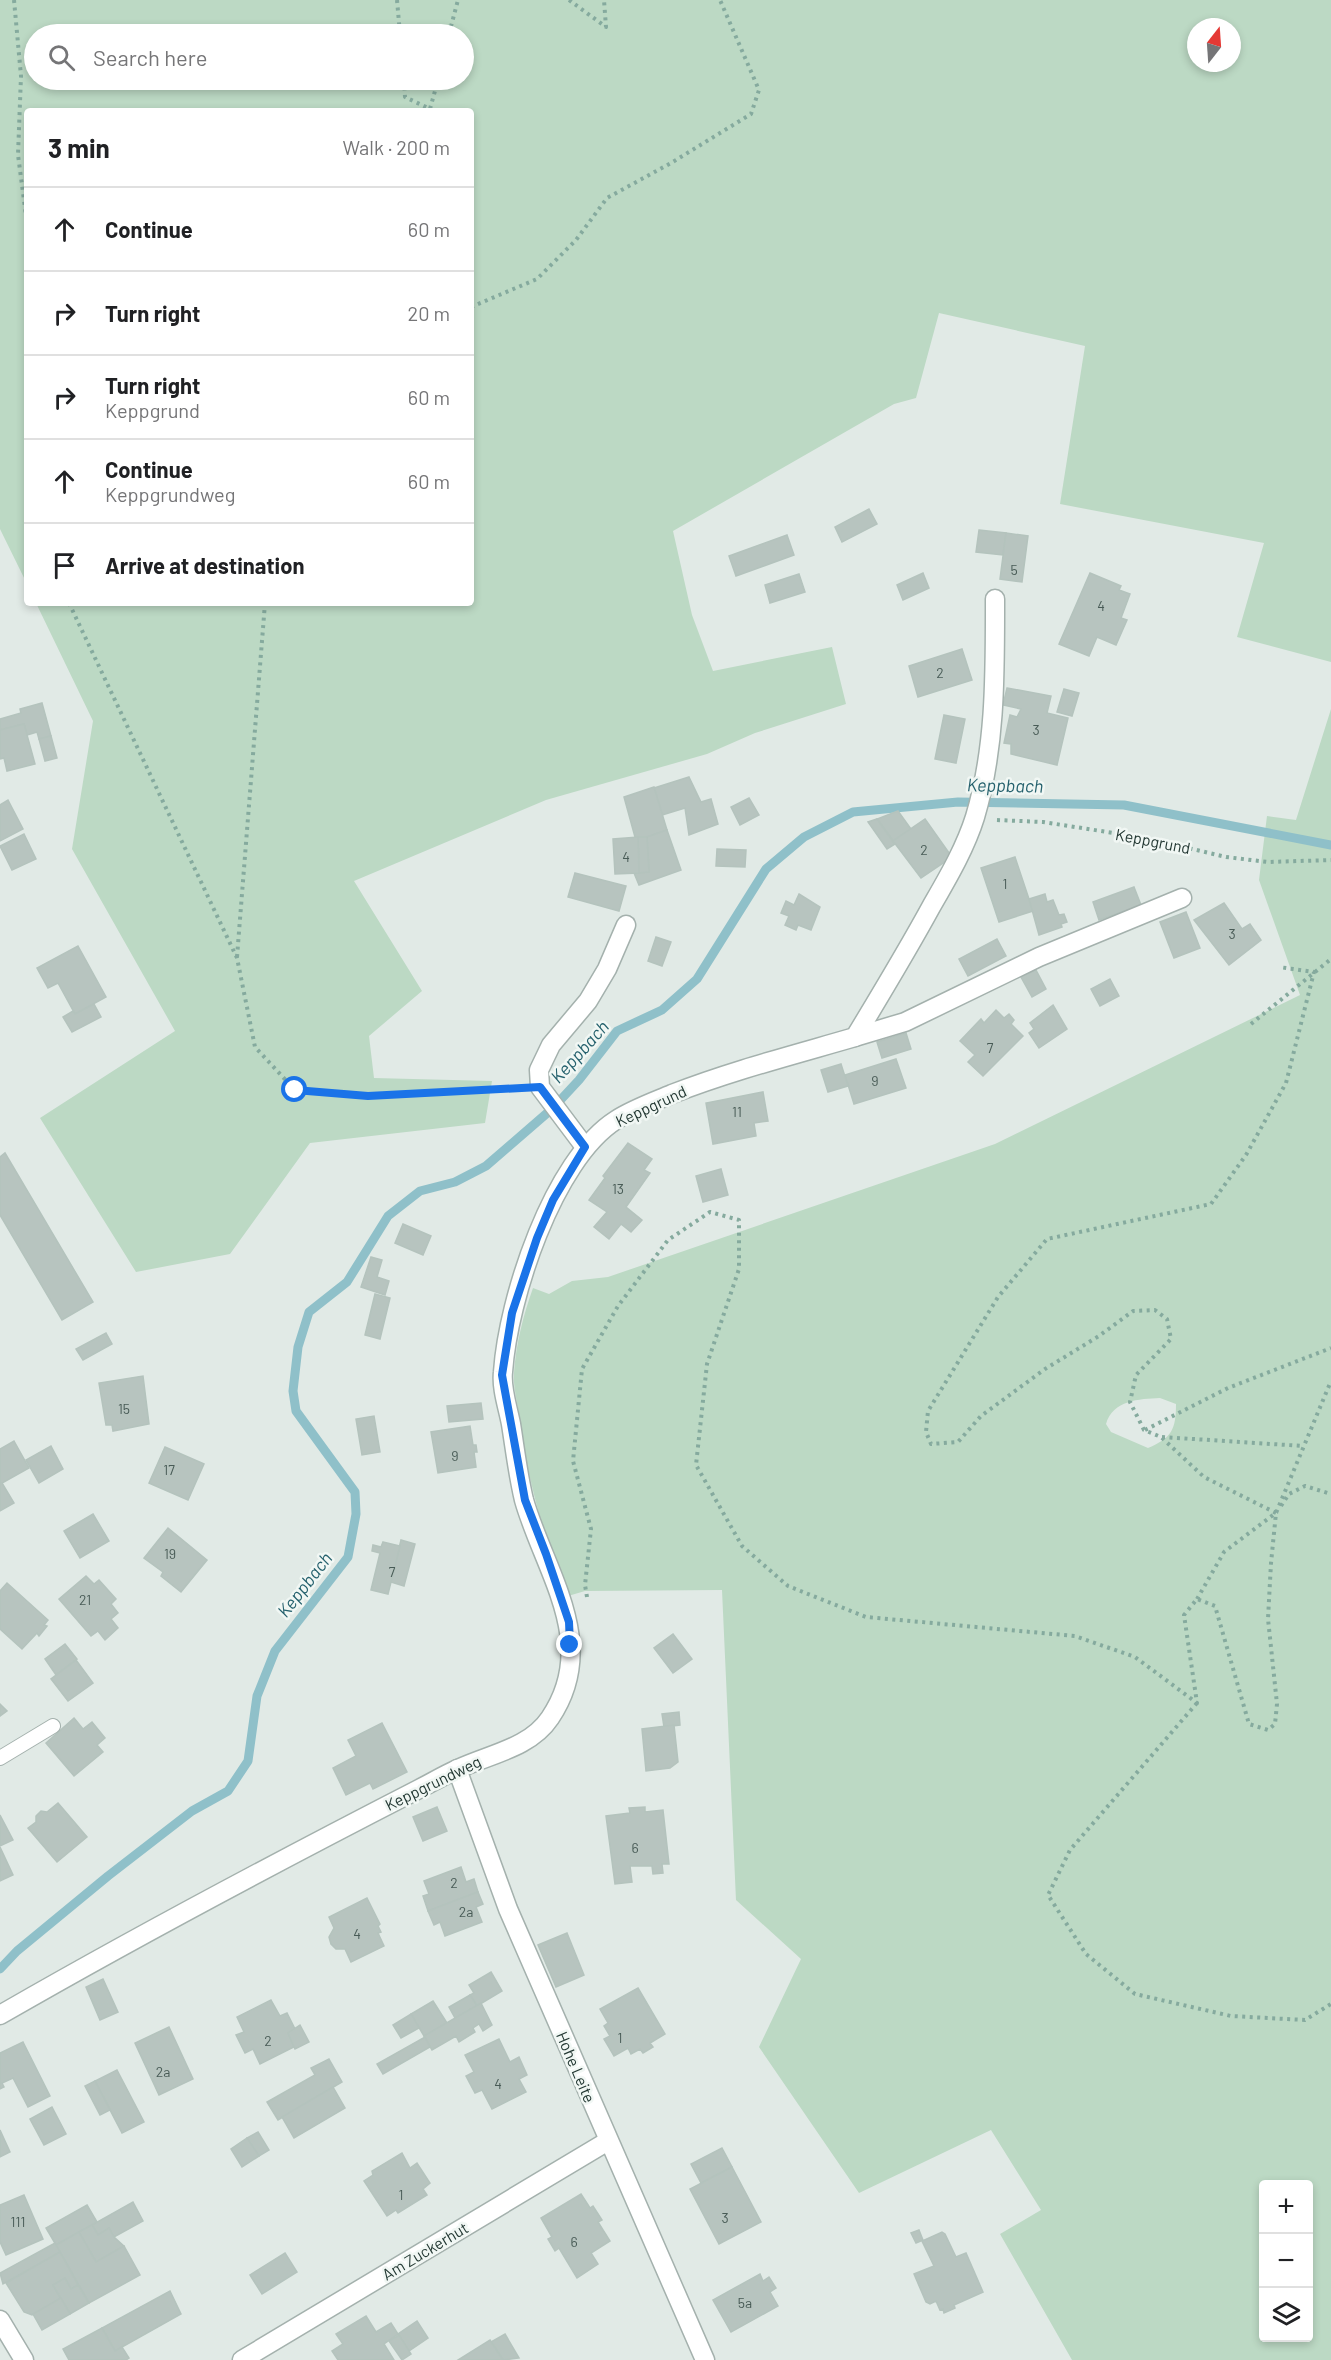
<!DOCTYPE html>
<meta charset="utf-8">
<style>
:root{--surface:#fff;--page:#f6f6f6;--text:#202124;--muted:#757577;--line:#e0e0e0}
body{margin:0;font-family:Barlow,sans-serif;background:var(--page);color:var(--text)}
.controls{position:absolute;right:18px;bottom:18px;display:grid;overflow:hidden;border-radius:6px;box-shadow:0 3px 9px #0003}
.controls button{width:54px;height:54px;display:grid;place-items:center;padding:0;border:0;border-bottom:2px solid var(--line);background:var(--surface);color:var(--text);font:30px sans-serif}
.compass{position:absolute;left:1187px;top:18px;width:54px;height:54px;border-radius:50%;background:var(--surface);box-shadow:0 3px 9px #0003;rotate:17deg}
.stop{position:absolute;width:18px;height:18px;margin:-14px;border:4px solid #1a73e8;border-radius:50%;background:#fff}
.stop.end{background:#1a73e8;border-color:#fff;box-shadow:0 2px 6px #0008}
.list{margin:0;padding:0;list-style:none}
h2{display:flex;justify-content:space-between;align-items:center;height:78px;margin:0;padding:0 24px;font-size:26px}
h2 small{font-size:20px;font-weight:400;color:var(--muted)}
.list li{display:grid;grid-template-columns:39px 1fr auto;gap:18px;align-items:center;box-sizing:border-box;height:84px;padding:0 24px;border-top:2px solid var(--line)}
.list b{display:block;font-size:22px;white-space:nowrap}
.list p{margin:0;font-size:20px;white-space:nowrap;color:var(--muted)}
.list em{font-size:20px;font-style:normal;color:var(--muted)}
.icon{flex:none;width:33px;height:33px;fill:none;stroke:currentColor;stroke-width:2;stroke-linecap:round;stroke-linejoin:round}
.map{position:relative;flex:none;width:1331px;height:2360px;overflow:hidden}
.search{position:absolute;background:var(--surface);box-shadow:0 3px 9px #0003;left:24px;top:24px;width:450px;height:66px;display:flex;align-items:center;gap:15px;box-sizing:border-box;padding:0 21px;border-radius:33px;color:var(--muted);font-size:22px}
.panel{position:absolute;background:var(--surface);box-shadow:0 3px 9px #0003;left:24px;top:108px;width:450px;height:498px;border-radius:6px}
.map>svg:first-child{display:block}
.green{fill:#bcd9c4;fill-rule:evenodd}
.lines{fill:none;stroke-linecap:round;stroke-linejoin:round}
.stream{stroke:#8fc0c9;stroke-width:9}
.building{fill:#b7c4bf;stroke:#b4c3bd;stroke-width:1.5}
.lane-casing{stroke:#a4b1ad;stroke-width:16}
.street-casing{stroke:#a4b1ad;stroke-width:21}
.path{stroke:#85aa9e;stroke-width:4;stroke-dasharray:3 4.5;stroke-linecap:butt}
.lane{stroke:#fff;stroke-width:14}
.street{stroke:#fff;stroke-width:18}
.route{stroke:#1a73e8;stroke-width:8}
.labels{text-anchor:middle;stroke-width:5;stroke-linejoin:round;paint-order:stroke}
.number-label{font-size:14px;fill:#485b56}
.street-label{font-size:16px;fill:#233833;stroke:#f1f7f4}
.water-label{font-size:18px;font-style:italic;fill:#25616d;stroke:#f1f7f4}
</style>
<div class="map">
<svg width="1331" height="2360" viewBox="0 0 1331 2360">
<rect width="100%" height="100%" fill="#e1eae6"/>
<!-- green -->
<g class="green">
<path d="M 0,0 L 1331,0 L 1331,662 L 1237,637 L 1264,543 L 1060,504 L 1085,346 L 939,313 L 916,398 L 894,404 L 673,531 L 692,615 L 713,671 L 832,647 L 846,704 L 755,733 L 707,754 L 546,800 L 354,881 L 422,991 L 369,1036 L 374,1078 L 492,1081 L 485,1123 L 310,1143 L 230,1254 L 136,1272 L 40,1118 L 175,1031 L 72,849 L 93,721 L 36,603 L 471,603 L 471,111 L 27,111 L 27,584 L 0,529 ZM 1196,27 L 1232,27 L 1232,63 L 1196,63 ZM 464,34 L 464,80 L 34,80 L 34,34 Z"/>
<path d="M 1331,709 L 1331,2360 L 1072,2360 L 1000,2234 L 1041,2210 L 991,2130 L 859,2193 L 759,2047 L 801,1959 L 736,1900 L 722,1590 L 585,1591 L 568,1596 C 543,1537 527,1477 519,1414 C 517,1401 513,1386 514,1373 C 516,1344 523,1316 533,1288 L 549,1294 L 572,1281 L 608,1277 L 995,1144 L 1300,995 L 1259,880 L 1267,816 L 1296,820 ZM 1160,1398 L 1176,1404 C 1176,1429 1172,1438 1148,1448 L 1111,1432 L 1106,1424 C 1113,1400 1139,1399 1160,1398 ZM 1264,2184 L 1308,2184 L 1308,2338 L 1264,2338 Z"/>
</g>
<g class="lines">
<!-- stream -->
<polyline class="stream" points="0,1969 17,1951 108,1876 192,1811 228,1791 248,1761 257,1696 275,1651 348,1557 356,1514 355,1492 296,1411 293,1391 298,1347 309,1312 347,1282 388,1216 420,1191 455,1182 486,1166 553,1108 579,1080 617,1031 662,1010 697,979 766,869 804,837 853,812 958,802 1124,805 1331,845"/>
</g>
<!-- building -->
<g class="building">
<polygon points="869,509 877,524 842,542 835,527"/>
<polygon points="979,530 1006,533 1003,555 976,552"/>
<polygon points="1006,533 1028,536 1022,582 1000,579"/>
<polygon points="787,535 794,555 736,576 729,556"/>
<polygon points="923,573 929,588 903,600 897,585"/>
<polygon points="1090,573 1121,586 1119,590 1130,594 1121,618 1127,620 1116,645 1097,637 1089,656 1059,644"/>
<polygon points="799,574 805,592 770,603 765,585"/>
<polygon points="962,649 972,680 918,697 909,666"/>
<polygon points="1007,688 1051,696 1047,713 1068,718 1057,765 1011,754 1011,744 1004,743 1010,715 1017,717 1021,709 1003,705"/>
<polygon points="1064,689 1079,693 1072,716 1057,712"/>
<polygon points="42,703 51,736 39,739 37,732 27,735 24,724 0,730 0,719 21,713 20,709"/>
<polygon points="944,715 965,719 956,763 935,759"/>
<polygon points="24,724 35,764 7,771 4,758 0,759 0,730"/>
<polygon points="51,736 57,758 45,761 39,739"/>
<polygon points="689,777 701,802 711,799 718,824 689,835 685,808 662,815 654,788"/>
<polygon points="654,787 667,830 647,837 635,837 624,797"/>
<polygon points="749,798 759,815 740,825 731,807"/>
<polygon points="8,800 23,829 0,841 0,805"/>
<polygon points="898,811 911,829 893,841 877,819"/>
<polygon points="877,819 895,844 887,849 868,822"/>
<polygon points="925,819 952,857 921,878 893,841"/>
<polygon points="667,830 681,870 639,885 634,873 649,872 647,837"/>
<polygon points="24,834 36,859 12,870 0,846"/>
<polygon points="638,837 647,837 649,872 639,873"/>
<polygon points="638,837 639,873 615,874 613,839"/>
<polygon points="717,849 746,850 745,867 716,866"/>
<polygon points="1015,857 1033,911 999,922 981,868"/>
<polygon points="575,873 626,886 619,911 568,897"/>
<polygon points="1134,887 1141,905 1099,920 1093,902"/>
<polygon points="799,894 820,907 811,930 798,925 796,930 785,925 789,916 781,913 786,901 794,905"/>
<polygon points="1045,894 1047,902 1053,900 1059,915 1064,914 1067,922 1061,924 1062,927 1039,935 1029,899"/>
<polygon points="1224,903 1242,929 1250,924 1261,940 1229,965 1194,920"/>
<polygon points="1186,912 1200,948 1174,958 1160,922"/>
<polygon points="656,937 671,942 662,966 648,961"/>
<polygon points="997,939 1006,956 968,976 959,959"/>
<polygon points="78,946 106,997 75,1014 58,983 48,988 37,968"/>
<polygon points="1036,970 1046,989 1032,997 1021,977"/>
<polygon points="1110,979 1119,996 1100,1006 1091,989"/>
<polygon points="94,1004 101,1017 72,1032 63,1017 73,1011 75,1014"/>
<polygon points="1053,1005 1067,1029 1039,1048 1029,1033 1034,1029 1030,1023"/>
<polygon points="996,1010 1004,1018 1009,1014 1014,1020 1011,1024 1023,1036 983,1076 968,1062 975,1055 960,1041 981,1019 984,1023"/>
<polygon points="906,1033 911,1049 882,1058 877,1042"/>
<polygon points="896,1059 906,1088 854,1104 845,1075"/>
<polygon points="841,1064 848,1086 828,1092 821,1070"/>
<polygon points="763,1092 768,1121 754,1123 756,1136 713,1144 706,1103"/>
<polygon points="628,1143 652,1159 644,1170 650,1173 626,1207 642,1220 631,1232 621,1224 609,1239 594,1227 607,1212 589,1200 605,1178 603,1176"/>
<polygon points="5,1153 93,1302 62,1320 0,1215 0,1157"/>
<polygon points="721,1169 728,1195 703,1202 696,1176"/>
<polygon points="403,1224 431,1236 423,1255 395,1243"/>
<polygon points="371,1257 382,1260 377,1277 389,1281 385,1295 361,1287"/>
<polygon points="375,1294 390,1298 380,1339 365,1335"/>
<polygon points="106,1333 112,1344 83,1360 76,1349"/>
<polygon points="143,1376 149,1424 113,1431 112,1425 106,1425 99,1383"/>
<polygon points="481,1403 483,1419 449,1422 447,1406"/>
<polygon points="374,1416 380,1452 362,1455 356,1419"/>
<polygon points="470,1426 473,1445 476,1445 477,1452 474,1452 476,1467 438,1473 431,1432"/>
<polygon points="14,1441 29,1468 2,1483 14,1503 0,1511 0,1449"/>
<polygon points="51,1446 63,1469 39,1483 26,1460"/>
<polygon points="165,1447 204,1464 188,1500 149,1483"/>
<polygon points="93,1514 109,1541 80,1558 64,1531"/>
<polygon points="168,1528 207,1560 181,1592 161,1576 163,1572 144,1558"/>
<polygon points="401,1540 415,1544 404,1586 391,1582"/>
<polygon points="383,1542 400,1546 388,1594 371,1590 380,1553 372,1551 373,1545 381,1547"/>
<polygon points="86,1576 94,1584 99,1580 116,1599 111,1604 118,1613 111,1619 118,1628 105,1640 98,1631 91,1636 59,1599"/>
<polygon points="7,1583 48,1620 44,1625 47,1626 39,1636 37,1633 22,1649 0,1629 0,1591"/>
<polygon points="673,1634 692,1659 673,1673 654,1648"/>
<polygon points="65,1644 77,1659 56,1675 45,1659"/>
<polygon points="76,1660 93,1683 68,1701 51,1679"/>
<polygon points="0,1704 7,1711 0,1716"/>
<polygon points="679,1712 680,1725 664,1727 662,1714"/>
<polygon points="74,1718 83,1729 92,1722 105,1738 97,1745 103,1752 74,1776 46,1743"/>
<polygon points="382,1723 407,1772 373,1789 370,1783 346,1795 333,1768 356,1756 348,1740"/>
<polygon points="674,1725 678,1762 670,1768 646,1771 642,1729"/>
<polygon points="58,1803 87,1837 57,1862 28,1828 36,1822 36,1816 41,1811 47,1812"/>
<polygon points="437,1807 447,1831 423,1841 413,1817"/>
<polygon points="645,1807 645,1812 663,1810 669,1864 662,1864 663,1873 653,1874 652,1866 630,1866 632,1882 615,1884 606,1816 630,1813 629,1808"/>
<polygon points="0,1815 13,1840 0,1846"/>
<polygon points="0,1847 13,1875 0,1881"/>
<polygon points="461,1867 466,1882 474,1879 478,1892 428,1911 423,1896 429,1894 424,1881"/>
<polygon points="478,1892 483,1904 476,1907 482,1922 445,1936 440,1922 434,1925 428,1911"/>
<polygon points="367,1898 380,1924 378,1926 381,1932 378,1933 384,1946 351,1962 345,1949 336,1949 331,1944 329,1937 334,1928 329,1917"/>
<polygon points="567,1933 584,1975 556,1987 538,1945"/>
<polygon points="491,1972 502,1991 477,2006 470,1995 474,1993 469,1985"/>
<polygon points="103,1979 118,2012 100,2020 86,1987"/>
<polygon points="638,1988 665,2034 650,2043 653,2047 643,2053 640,2049 631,2054 628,2048 614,2056 604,2039 610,2036 604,2026 608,2023 600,2009"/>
<polygon points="470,1995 477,2006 455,2018 449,2007"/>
<polygon points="271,2000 280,2016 287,2013 295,2029 288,2033 294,2047 260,2064 253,2049 245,2053 236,2035 244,2032 237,2017"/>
<polygon points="433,2001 447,2023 424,2036 411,2014"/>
<polygon points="481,2003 492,2025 483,2031 479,2024 473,2028 475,2032 459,2042 456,2036 432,2050 424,2036"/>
<polygon points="411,2014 419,2028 401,2038 393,2025"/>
<polygon points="300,2025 309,2042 295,2049 288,2033"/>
<polygon points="169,2027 193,2079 159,2095 135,2043"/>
<polygon points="425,2037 430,2047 383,2074 377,2064"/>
<polygon points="499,2039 510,2062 519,2057 527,2075 519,2079 526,2092 492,2109 482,2090 475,2093 466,2076 474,2072 465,2055"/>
<polygon points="23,2042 50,2096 28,2107 13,2078 2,2083 4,2087 0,2089 0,2053"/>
<polygon points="329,2059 342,2082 278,2120 267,2102 315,2075 311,2068"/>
<polygon points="117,2070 144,2122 122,2133 95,2081"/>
<polygon points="95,2081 110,2110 100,2115 85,2086"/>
<polygon points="333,2087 345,2108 294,2138 282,2117"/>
<polygon points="52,2107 66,2134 44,2145 30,2119"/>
<polygon points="0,2130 10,2152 0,2157"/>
<polygon points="258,2132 269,2150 259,2156 247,2138"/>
<polygon points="247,2138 259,2156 242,2167 231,2149"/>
<polygon points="722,2148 732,2167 701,2183 691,2164"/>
<polygon points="402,2153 410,2168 417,2163 430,2183 423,2189 427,2195 398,2213 396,2210 387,2216 364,2181 373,2175 372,2171"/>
<polygon points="732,2167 761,2222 719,2244 690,2189"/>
<polygon points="581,2194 590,2208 593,2206 602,2220 598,2222 610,2241 591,2253 598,2264 577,2278 559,2248 555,2251 548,2239 552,2237 541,2218"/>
<polygon points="24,2195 43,2239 6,2255 0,2242 0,2205"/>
<polygon points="133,2202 143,2221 114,2237 109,2228 98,2235 92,2225"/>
<polygon points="87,2205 97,2222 56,2245 46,2228"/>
<polygon points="92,2225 98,2235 109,2228 114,2237 124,2246 96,2262 79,2232"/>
<polygon points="919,2230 923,2240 916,2243 911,2233"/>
<polygon points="79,2232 96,2262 124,2246 140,2275 89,2303 56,2245"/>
<polygon points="942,2232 945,2234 956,2257 966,2253 983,2292 954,2305 955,2308 944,2313 943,2309 940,2310 936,2301 930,2304 926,2302 914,2274 934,2266 922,2241"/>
<polygon points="55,2243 60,2252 3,2284 0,2273"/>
<polygon points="60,2252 78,2285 71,2289 65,2278 53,2285 61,2298 32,2315 24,2312 6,2283"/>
<polygon points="285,2253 297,2272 262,2294 250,2275"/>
<polygon points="760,2274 763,2281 769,2277 776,2288 770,2292 778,2306 731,2332 713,2300"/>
<polygon points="65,2278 71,2289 78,2285 89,2303 70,2314 53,2285"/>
<polygon points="170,2291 181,2314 115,2351 102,2328"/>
<polygon points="61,2298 70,2314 42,2330 33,2314"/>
<polygon points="366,2316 376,2332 391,2323 398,2334 384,2344 394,2360 338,2360 332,2351 343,2344 336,2334"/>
<polygon points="417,2321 428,2338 409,2351 398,2334"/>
<polygon points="102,2328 115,2351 122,2347 129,2358 126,2360 69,2360 63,2349"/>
<polygon points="505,2334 519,2358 503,2360 491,2342"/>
<polygon points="399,2335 411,2354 402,2360 389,2341"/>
<polygon points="490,2340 503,2360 458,2360"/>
</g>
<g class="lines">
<defs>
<polyline id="lane" points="0,1758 53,1726"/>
<g id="street">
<polyline points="855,1037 905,1022 1039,957 1182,898"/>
<polyline points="585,1147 540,1087 539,1070 551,1045 588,1001 607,969 626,925"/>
<polyline points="457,1769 508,1909 705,2360"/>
<path d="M 0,2015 C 137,1936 277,1862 417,1790 C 431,1783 444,1775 458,1769 C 490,1754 530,1748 550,1718 C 601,1643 544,1571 524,1500 C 518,1475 515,1449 511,1424 C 508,1408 501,1388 503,1372 C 508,1299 553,1160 616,1120 C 633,1109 653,1102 672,1094 C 731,1071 793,1055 855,1037 C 881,994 907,951 931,907 C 947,879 965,849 975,817 C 996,747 995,672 995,599"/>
<polyline points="0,2320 24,2360"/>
<polyline points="242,2360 608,2141"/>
</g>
</defs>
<!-- lane casing -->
<use href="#lane" class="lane-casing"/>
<!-- street casing -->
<use href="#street" class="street-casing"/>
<!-- path -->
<g class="path">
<polyline points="14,0 21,76 18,155 27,223"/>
<polyline points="397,0 400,34"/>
<polyline points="569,0 606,27 604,0"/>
<polyline points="449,34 458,0"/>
<polyline points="404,80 405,97 430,109 438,80"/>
<polyline points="471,307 537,279 576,240 607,198 671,163 751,114 759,90 720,0"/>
<polyline points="69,603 237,958 255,1047 295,1090 368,1096 516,1088"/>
<polyline points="997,820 1043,822 1146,838 1226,857 1268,862 1331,860"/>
<polyline points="237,957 265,603"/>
<polyline points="1251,1024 1331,959"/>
<polyline points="1145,1430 1228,1388 1331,1348"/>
<polyline points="1162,1437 1303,1446"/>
<polyline points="1281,1506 1289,1494 1305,1486 1331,1494"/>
<polyline points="1276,1513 1204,1477 1161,1437 1144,1430 1130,1402 1136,1375 1171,1339 1167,1319 1155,1310 1133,1311 1099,1336 1045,1369 981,1416 958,1442 931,1444 926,1432 928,1411 998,1297 1047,1239 1211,1204 1246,1155 1286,1083 1314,972 1279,967"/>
<polyline points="587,1597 585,1585 591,1529 573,1461 582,1369 618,1306 668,1240 710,1212 739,1220 739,1269 707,1364 696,1465 742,1546 788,1586 866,1617 1075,1636 1135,1657 1197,1703 1184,1615 1197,1599 1215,1606 1249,1724 1268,1730 1275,1724 1277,1704 1268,1619 1271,1563 1276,1513 1331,1381"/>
<polyline points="1197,1599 1224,1552 1277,1512"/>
<polyline points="1197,1703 1070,1850 1048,1895 1086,1954 1135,1994 1231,2016 1305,2020 1331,2004"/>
</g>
<!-- lane -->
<use href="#lane" class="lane"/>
<!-- street -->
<use href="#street" class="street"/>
</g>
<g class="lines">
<!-- route -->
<polyline class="route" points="295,1090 368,1096 540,1087 585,1147 553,1200 537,1238 512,1313 502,1375 525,1500 546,1554 569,1622 570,1645"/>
</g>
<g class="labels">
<!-- number labels -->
<g class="number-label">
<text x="1014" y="575">5</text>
<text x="1101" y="611">4</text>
<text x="940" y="678">2</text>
<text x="1036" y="735">3</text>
<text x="924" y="855">2</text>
<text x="626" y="862">4</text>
<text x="1005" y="889">1</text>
<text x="1232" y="939">3</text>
<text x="990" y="1053">7</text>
<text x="875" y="1086">9</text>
<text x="737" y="1117">11</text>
<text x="618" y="1194">13</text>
<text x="124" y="1414">15</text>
<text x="455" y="1461">9</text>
<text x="169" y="1475">17</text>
<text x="170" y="1559">19</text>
<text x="392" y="1577">7</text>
<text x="85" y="1605">21</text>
<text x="635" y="1853">6</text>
<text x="454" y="1888">2</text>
<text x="466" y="1917">2a</text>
<text x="357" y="1939">4</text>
<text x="620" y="2043">1</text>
<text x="268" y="2046">2</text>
<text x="163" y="2077">2a</text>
<text x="498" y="2089">4</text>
<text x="401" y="2200">1</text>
<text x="725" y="2223">3</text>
<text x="18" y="2227">111</text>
<text x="574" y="2247">6</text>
<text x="745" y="2308">5a</text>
</g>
<!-- street labels -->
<g class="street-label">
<text transform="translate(1153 841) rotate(11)" y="6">Keppgrund</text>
<text transform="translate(651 1106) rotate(-25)" y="6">Keppgrund</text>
<text transform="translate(433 1783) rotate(-26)" y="6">Keppgrundweg</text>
<text transform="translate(576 2067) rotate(67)" y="6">Hohe Leite</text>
<text transform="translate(425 2251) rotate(-31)" y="6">Am Zuckerhut</text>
</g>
<!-- water labels -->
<g class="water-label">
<text transform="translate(1005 786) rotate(1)" y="6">Keppbach</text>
<text transform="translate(580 1052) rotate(-48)" y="6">Keppbach</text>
<text transform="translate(305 1585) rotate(-52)" y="6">Keppbach</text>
</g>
</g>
</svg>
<div class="controls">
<button>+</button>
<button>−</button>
<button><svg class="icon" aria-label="layers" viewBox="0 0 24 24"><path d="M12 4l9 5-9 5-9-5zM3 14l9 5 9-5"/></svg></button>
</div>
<svg class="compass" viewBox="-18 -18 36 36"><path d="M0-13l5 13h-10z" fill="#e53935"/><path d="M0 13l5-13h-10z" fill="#757577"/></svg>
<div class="stop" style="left:295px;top:1090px"></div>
<div class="stop end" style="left:570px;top:1645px"></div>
<div class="search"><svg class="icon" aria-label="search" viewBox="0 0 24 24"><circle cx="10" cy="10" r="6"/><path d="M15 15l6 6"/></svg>Search here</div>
<section class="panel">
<h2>3 min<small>Walk · 200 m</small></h2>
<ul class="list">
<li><svg class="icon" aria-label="ahead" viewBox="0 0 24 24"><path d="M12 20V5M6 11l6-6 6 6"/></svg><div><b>Continue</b></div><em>60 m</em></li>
<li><svg class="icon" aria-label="right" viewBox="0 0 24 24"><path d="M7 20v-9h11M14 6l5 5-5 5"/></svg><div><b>Turn right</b></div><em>20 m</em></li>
<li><svg class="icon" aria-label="right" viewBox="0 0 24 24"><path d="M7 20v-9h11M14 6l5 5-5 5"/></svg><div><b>Turn right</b><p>Keppgrund</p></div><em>60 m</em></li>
<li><svg class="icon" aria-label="ahead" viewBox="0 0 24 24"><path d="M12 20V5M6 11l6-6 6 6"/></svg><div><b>Continue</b><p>Keppgrundweg</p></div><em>60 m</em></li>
<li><svg class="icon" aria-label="arrive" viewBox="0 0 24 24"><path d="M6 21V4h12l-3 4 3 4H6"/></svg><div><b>Arrive at destination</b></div></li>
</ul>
</section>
</div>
